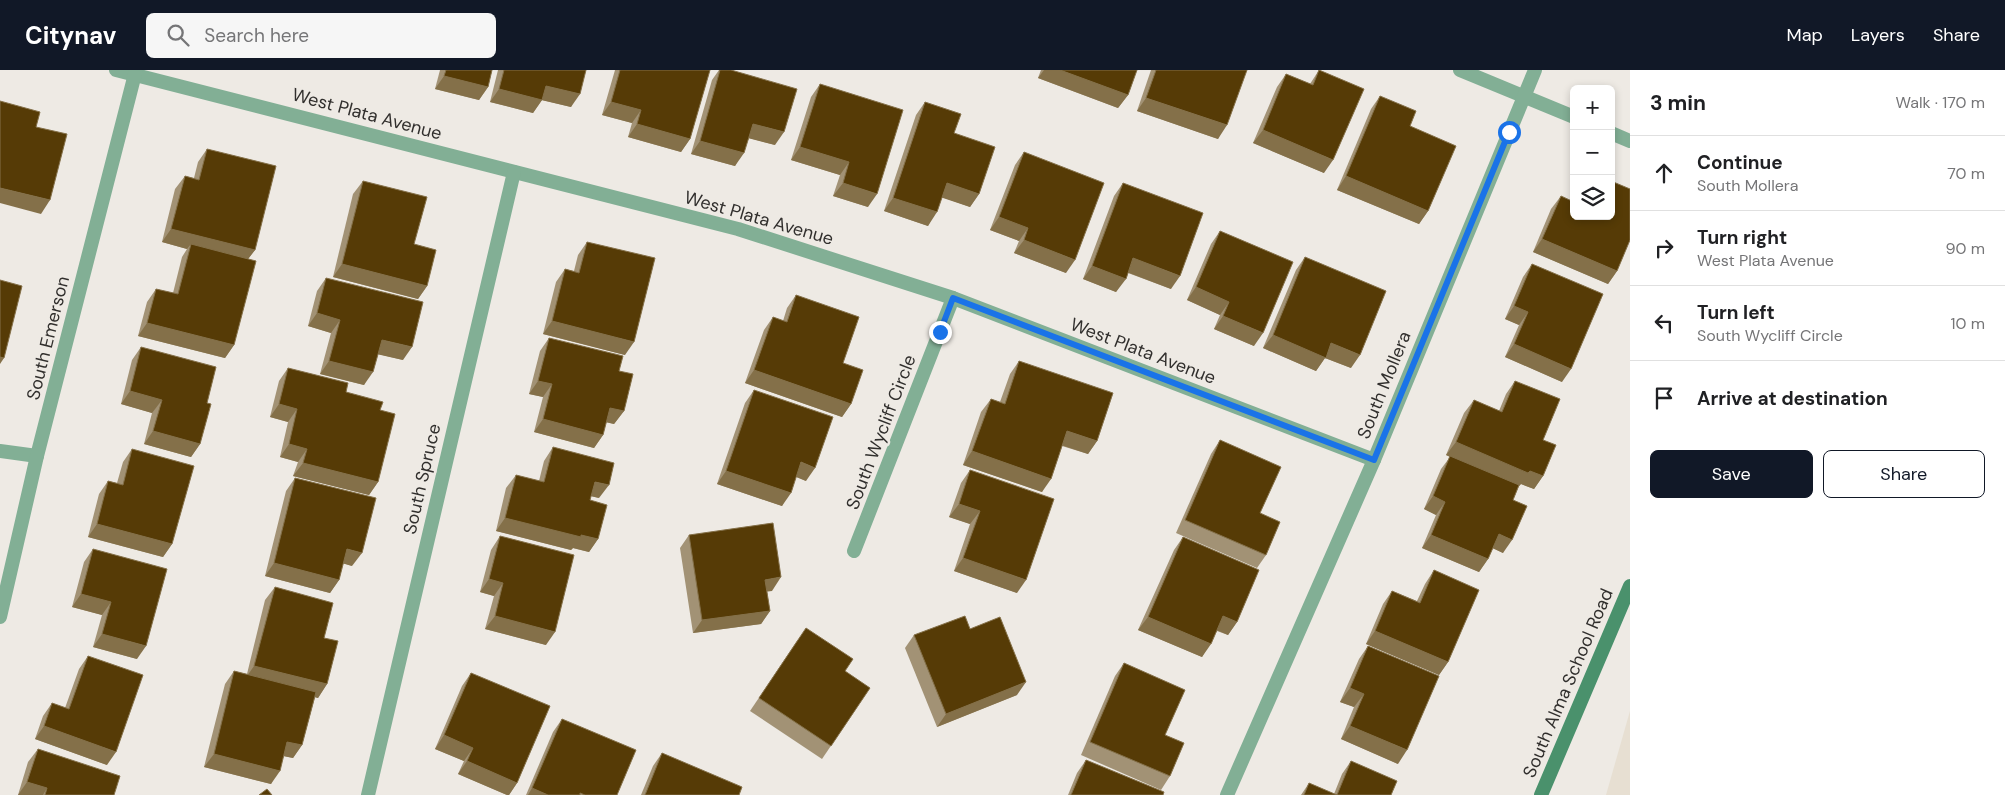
<!DOCTYPE html>
<meta charset="utf-8">
<style>
:root{--surface:#fff;--page:#f6f6f6;--text:#202124;--muted:#757577;--line:#e0e0e0;--accent:#111827}
body{margin:0;font-family:"DM Sans",sans-serif;background:var(--page);color:var(--text)}
.controls{position:absolute;right:15px;top:15px;display:grid;overflow:hidden;border-radius:8px;box-shadow:0 2px 8px #0003}
.controls button{width:45px;height:45px;display:grid;place-items:center;padding:0;border:0;border-bottom:1px solid var(--line);background:var(--surface);color:var(--text);font:25px sans-serif}
.stop{position:absolute;width:15px;height:15px;margin:-11px;border:4px solid #1a73e8;border-radius:50%;background:#fff}
.stop.end{background:#1a73e8;border-color:#fff;box-shadow:0 1px 5px #0008}
.list{margin:0;padding:0;list-style:none}
h2{display:flex;justify-content:space-between;align-items:center;height:65px;margin:0;padding:0 20px;font-size:21px}
h2 small{font-size:16px;font-weight:400;color:var(--muted)}
.list li{display:grid;grid-template-columns:32px 1fr auto;gap:15px;align-items:center;box-sizing:border-box;height:75px;padding:0 20px;border-top:1px solid var(--line)}
.list b{display:block;font-size:19px;white-space:nowrap}
.list p{margin:0;font-size:16px;white-space:nowrap;color:var(--muted)}
.list em{font-size:16px;font-style:normal;color:var(--muted)}
.actions{display:flex;gap:10px;padding:15px 20px}
.actions a{flex:1;padding:11px 0;border:1px solid var(--accent);border-radius:8px;text-align:center;font-size:18px;color:var(--accent)}
.actions .main{background:var(--accent);color:#fff}
.icon{flex:none;width:28px;height:28px;fill:none;stroke:currentColor;stroke-width:2;stroke-linecap:round;stroke-linejoin:round}
.map{position:relative;flex:none;width:1630px;height:725px;overflow:hidden}
header{display:flex;align-items:center;gap:30px;box-sizing:border-box;height:70px;padding:0 25px;background:var(--accent);color:#fff}
header strong{font-size:24px}
nav{display:flex;gap:28px;margin-inline-start:auto;font-size:18px}
.search{width:350px;height:45px;background:var(--page);display:flex;align-items:center;gap:12px;box-sizing:border-box;padding:0 18px;border-radius:8px;color:var(--muted);font-size:19px}
main{display:flex}
aside{flex:1;background:var(--surface)}
.map>svg:first-child{display:block}
.built{fill:#e7dfd2}
.lines{fill:none;stroke-linecap:round;stroke-linejoin:round}
.minor{stroke:#82af95;stroke-width:14}
.secondary{stroke:#4a916c;stroke-width:14}
.wall{fill:#a29275}
.shaded-wall{fill:#847049}
.building{fill:#563b06;stroke:#847049}
.route{stroke:#1a73e8;stroke-width:6}
.labels{text-anchor:middle;stroke-width:5;stroke-linejoin:round;paint-order:stroke}
.street-label{font-size:18px;fill:#312f2d;stroke:#eeeae4}
</style>
<header>
<strong>Citynav</strong>
<div class="search"><svg class="icon" aria-label="search" viewBox="0 0 24 24"><circle cx="10" cy="10" r="6"/><path d="M15 15l6 6"/></svg>Search here</div>
<nav><a>Map</a><a>Layers</a><a>Share</a></nav>
</header>
<main>
<div class="map">
<svg width="1630" height="725" viewBox="0 0 1630 725">
<rect width="100%" height="100%" fill="#eeeae4"/>
<!-- built -->
<polygon class="built" points="1630,641 1630,725 1606,725"/>
<g class="lines">
<!-- minor -->
<g class="minor">
<polyline points="116,0 738,159 953,228 1374,390"/>
<polyline points="1460,0 1574,47"/>
<polyline points="1611,63 1630,71"/>
<polyline points="0,381 37,386"/>
<polyline points="854,481 953,228"/>
<polyline points="0,547 37,386 136,0"/>
<polyline points="368,725 514,102"/>
<polyline points="1227,725 1374,390 1535,0"/>
</g>
<!-- secondary -->
<polyline class="secondary" points="1541,725 1630,516"/>
</g>
<!-- wall -->
<g class="wall">
<polygon points="440,0 492,0 488,17 479,30 435,19"/>
<polygon points="498,0 586,0 571,37 542,30 533,43 490,32"/>
<polygon points="615,0 710,0 690,69 681,82 628,67 632,53 602,45"/>
<polygon points="719,0 731,0 775,75 749,68 735,96 691,84 712,10"/>
<polygon points="1041,0 1137,0 1128,25 1118,38 1038,8"/>
<polygon points="1151,0 1247,0 1218,69 1137,41"/>
<polygon points="1319,0 1324,103 1253,73 1277,17 1286,4 1310,14"/>
<polygon points="820,14 868,137 833,126 840,105 791,90 811,27"/>
<polygon points="1380,26 1410,56 1428,141 1419,154 1337,120 1371,39"/>
<polygon points="925,32 954,63 979,124 970,137 942,127 928,156 884,141 916,45"/>
<polygon points="207,79 255,180 248,189 234,275 225,288 138,266 147,232 156,219 173,223 182,187 187,179 162,172 175,119 185,106 194,108 198,92"/>
<polygon points="1024,82 1066,203 1014,183 1019,171 990,160 1015,95"/>
<polygon points="363,111 414,174 427,216 418,229 333,207 353,124"/>
<polygon points="1123,113 1171,219 1128,203 1116,222 1083,209 1114,126"/>
<polygon points="1561,126 1617,201 1608,214 1533,182 1551,139"/>
<polygon points="1220,161 1254,276 1214,259 1220,245 1187,230 1211,174"/>
<polygon points="587,172 625,285 543,264 556,212 565,199 574,201 578,185"/>
<polygon points="1305,187 1351,298 1325,288 1316,301 1263,278 1296,200"/>
<polygon points="1532,194 1562,312 1505,287 1519,255 1505,249 1523,207"/>
<polygon points="326,208 403,290 378,284 364,315 320,304 331,263 308,256 317,221"/>
<polygon points="796,225 843,293 851,334 842,347 745,313 764,260 773,247 783,251 787,238"/>
<polygon points="549,268 619,301 624,341 614,354 606,352 603,365 594,378 534,362 543,327 529,324 540,281"/>
<polygon points="141,277 207,333 200,374 191,387 144,374 152,343 121,334 132,290"/>
<polygon points="1019,291 1097,371 1088,384 1062,376 1042,422 963,395 981,342 991,329 1000,332 1010,304"/>
<polygon points="288,298 346,322 380,340 378,412 369,425 293,406 298,392 280,387 288,352 270,347 279,311"/>
<polygon points="1515,311 1543,370 1543,406 1534,419 1521,414 1519,416 1513,430 1503,483 1493,478 1488,489 1479,502 1422,478 1436,445 1424,439 1441,399 1450,387 1446,385 1464,343 1474,330 1499,341 1506,324"/>
<polygon points="754,320 806,411 796,407 782,436 717,414 745,333"/>
<polygon points="1220,370 1260,443 1266,485 1257,498 1176,463 1211,384"/>
<polygon points="553,377 599,428 591,426 590,430 598,469 589,482 573,478 571,480 496,461 506,418 516,405 539,411 544,391"/>
<polygon points="132,379 172,474 163,487 88,467 99,424 108,411 117,413 123,392"/>
<polygon points="970,400 1017,523 954,501 970,454 949,447 961,413"/>
<polygon points="295,408 352,496 343,493 339,510 330,523 265,506 286,421"/>
<polygon points="689,465 772,521 767,521 770,541 761,554 693,563 680,478"/>
<polygon points="500,466 546,575 485,559 494,526 480,522 491,480"/>
<polygon points="1183,467 1237,552 1228,565 1217,561 1202,587 1138,560 1174,480"/>
<polygon points="93,479 137,589 93,577 102,545 72,537 84,492"/>
<polygon points="1434,500 1448,592 1439,605 1366,574 1383,534 1392,521 1417,531 1425,514"/>
<polygon points="275,517 324,568 327,614 318,628 315,627 302,675 293,688 284,686 271,714 204,697 225,614 234,601 247,604 265,530"/>
<polygon points="970,559 1017,625 937,657 905,578 914,565"/>
<polygon points="797,571 870,618 822,689 750,641"/>
<polygon points="1368,576 1398,694 1341,669 1354,637 1340,632 1359,589"/>
<polygon points="88,586 107,695 35,669 43,646 52,633 65,638 79,599"/>
<polygon points="1124,593 1165,665 1170,706 1161,720 1081,685 1115,606"/>
<polygon points="471,603 517,713 509,725 507,725 458,704 464,691 435,679 462,616"/>
<polygon points="562,649 617,725 526,725 553,662"/>
<polygon points="38,679 114,725 18,725 28,692"/>
<polygon points="662,683 739,725 641,725 653,696"/>
<polygon points="1086,690 1163,725 1068,725 1077,703"/>
<polygon points="1351,691 1391,725 1301,725 1309,713 1334,724 1342,704"/>
</g>
<!-- shaded-wall -->
<g class="shaded-wall">
<polygon points="1044,0 1060,0 1128,25 1118,38 1038,8"/>
<polygon points="444,6 488,17 479,30 435,19"/>
<polygon points="546,16 580,24 571,37 537,29"/>
<polygon points="499,19 542,30 533,43 490,32"/>
<polygon points="1146,28 1227,55 1218,69 1137,41"/>
<polygon points="611,32 641,40 632,53 602,45"/>
<polygon points="637,54 690,69 681,82 628,67"/>
<polygon points="753,54 784,62 775,75 744,67"/>
<polygon points="1263,60 1333,90 1324,103 1253,73"/>
<polygon points="700,71 744,83 735,96 691,84"/>
<polygon points="800,77 849,92 840,105 791,90"/>
<polygon points="1346,106 1428,141 1419,154 1337,120"/>
<polygon points="843,113 877,124 868,137 833,126"/>
<polygon points="947,113 979,124 970,137 937,126"/>
<polygon points="0,118 50,130 41,144 0,133"/>
<polygon points="893,128 937,142 928,156 884,141"/>
<polygon points="999,147 1028,158 1019,171 990,160"/>
<polygon points="171,159 255,180 245,193 191,174 187,179 162,172"/>
<polygon points="1542,169 1617,201 1608,214 1533,182"/>
<polygon points="1024,170 1075,190 1066,203 1014,183"/>
<polygon points="1133,188 1180,206 1171,219 1124,201"/>
<polygon points="342,194 427,216 418,229 333,207"/>
<polygon points="1092,196 1126,209 1116,222 1083,209"/>
<polygon points="1196,217 1229,232 1220,245 1187,230"/>
<polygon points="1514,236 1528,242 1519,255 1505,249"/>
<polygon points="317,243 340,250 331,263 308,256"/>
<polygon points="1223,246 1263,263 1254,276 1214,259"/>
<polygon points="552,251 634,272 625,285 543,264"/>
<polygon points="147,253 234,275 225,288 138,266"/>
<polygon points="1273,265 1331,273 1360,285 1351,298 1325,288 1316,301 1263,278"/>
<polygon points="382,270 412,277 403,290 372,283"/>
<polygon points="1514,274 1571,299 1562,312 1505,287"/>
<polygon points="0,287 4,288 0,294"/>
<polygon points="329,291 373,302 364,315 320,304"/>
<polygon points="754,300 851,334 842,347 745,313"/>
<polygon points="538,311 552,314 543,327 529,324"/>
<polygon points="130,321 162,330 152,343 121,334"/>
<polygon points="279,334 297,339 288,352 270,347"/>
<polygon points="610,338 624,341 614,354 601,351"/>
<polygon points="543,349 603,365 594,378 534,362"/>
<polygon points="153,361 200,374 191,387 144,374"/>
<polygon points="1067,361 1097,371 1088,384 1058,374"/>
<polygon points="1456,372 1530,401 1543,406 1534,419 1521,414 1519,416 1446,385"/>
<polygon points="289,374 307,379 298,392 280,387"/>
<polygon points="972,381 1051,409 1042,422 963,395"/>
<polygon points="801,392 815,398 806,411 792,405"/>
<polygon points="303,393 378,412 369,425 293,406"/>
<polygon points="726,401 791,423 782,436 717,414"/>
<polygon points="595,412 609,415 599,428 586,425"/>
<polygon points="1433,426 1445,432 1436,445 1424,439"/>
<polygon points="959,434 980,441 970,454 949,447"/>
<polygon points="505,448 581,465 598,469 589,482 573,478 571,480 496,461"/>
<polygon points="97,454 172,474 163,487 88,467"/>
<polygon points="1499,464 1512,470 1503,483 1490,477"/>
<polygon points="1431,465 1488,489 1479,502 1422,478"/>
<polygon points="347,479 362,483 352,496 338,492"/>
<polygon points="963,488 1026,510 1017,523 954,501"/>
<polygon points="274,493 339,510 330,523 265,506"/>
<polygon points="781,507 772,521 756,523 765,510"/>
<polygon points="489,509 503,513 494,526 480,522"/>
<polygon points="81,524 111,532 102,545 72,537"/>
<polygon points="770,541 761,554 693,563 702,550"/>
<polygon points="495,546 555,562 546,575 485,559"/>
<polygon points="1223,546 1237,552 1228,565 1214,559"/>
<polygon points="1148,547 1211,574 1202,587 1138,560"/>
<polygon points="1375,561 1448,592 1439,605 1366,574"/>
<polygon points="102,564 146,576 137,589 93,577"/>
<polygon points="254,596 327,614 318,628 245,609"/>
<polygon points="1026,612 1017,625 937,657 946,644"/>
<polygon points="1350,618 1364,624 1354,637 1340,632"/>
<polygon points="44,656 116,682 107,695 35,669"/>
<polygon points="1350,656 1407,680 1398,694 1341,669"/>
<polygon points="444,665 473,678 464,691 435,679"/>
<polygon points="287,672 302,675 293,688 278,685"/>
<polygon points="214,684 280,701 271,714 204,697"/>
<polygon points="467,691 517,713 509,725 507,725 458,704"/>
<polygon points="27,712 47,718 43,725 18,725"/>
<polygon points="532,718 548,725 528,725"/>
</g>
<!-- building -->
<g class="building">
<polygon points="446,0 492,0 488,17 444,6"/>
<polygon points="504,0 586,0 580,24 546,16 542,30 499,19"/>
<polygon points="620,0 710,0 690,69 637,54 641,40 611,32"/>
<polygon points="720,0 731,0 797,19 784,62 753,54 744,83 700,71"/>
<polygon points="1060,0 1137,0 1128,25"/>
<polygon points="1156,0 1247,0 1227,55 1146,28"/>
<polygon points="1319,0 1364,19 1333,90 1263,60 1286,4 1313,15"/>
<polygon points="820,14 903,40 877,124 843,113 849,92 800,77"/>
<polygon points="1380,26 1416,41 1410,56 1456,76 1428,141 1346,106"/>
<polygon points="0,31 40,42 36,57 67,64 50,130 0,118"/>
<polygon points="925,32 961,44 954,63 995,77 979,124 947,113 937,142 893,128"/>
<polygon points="207,79 276,96 255,180 171,159 185,106 199,110"/>
<polygon points="1024,82 1104,113 1075,190 1024,170 1028,158 999,147"/>
<polygon points="363,111 427,127 414,174 436,180 427,216 342,194"/>
<polygon points="1611,111 1630,119 1630,170 1617,201 1542,169 1561,126 1574,132 1574,146 1611,146"/>
<polygon points="1123,113 1203,143 1180,206 1133,188 1126,209 1092,196"/>
<polygon points="1220,161 1293,192 1263,263 1223,246 1229,232 1196,217"/>
<polygon points="587,172 655,188 634,272 552,251 565,199 579,203"/>
<polygon points="191,174 256,191 234,275 147,253 156,219 178,224"/>
<polygon points="1305,187 1386,221 1360,285 1331,273 1326,288 1273,265"/>
<polygon points="1532,194 1603,224 1571,299 1514,274 1528,242 1514,236"/>
<polygon points="326,208 423,232 412,277 382,270 373,302 329,291 340,250 317,243"/>
<polygon points="0,210 22,216 4,288 0,287"/>
<polygon points="796,225 859,247 843,293 863,300 851,334 754,300 773,247 787,252"/>
<polygon points="549,268 623,286 619,301 633,304 624,341 610,338 603,365 543,349 552,314 538,311"/>
<polygon points="141,277 216,297 207,333 211,334 200,374 153,361 162,330 130,321"/>
<polygon points="1019,291 1113,323 1097,371 1067,361 1051,409 972,381 991,329 1005,334"/>
<polygon points="288,298 348,313 346,322 383,332 380,340 395,344 378,412 303,393 307,379 289,374 297,339 279,334"/>
<polygon points="1515,311 1560,329 1543,370 1556,375 1543,406 1530,401 1528,403 1456,372 1474,330 1502,342"/>
<polygon points="754,320 833,347 815,398 801,392 791,423 726,401"/>
<polygon points="1220,370 1281,397 1260,443 1280,452 1266,485 1185,450"/>
<polygon points="553,377 614,393 609,415 595,412 590,430 607,435 598,469 581,465 581,467 505,448 516,405 544,412"/>
<polygon points="132,379 194,396 172,474 97,454 108,411 123,415"/>
<polygon points="1450,386 1519,415 1513,430 1527,436 1512,470 1499,464 1488,489 1431,465 1445,432 1433,426"/>
<polygon points="970,400 1054,429 1026,510 963,488 980,441 959,434"/>
<polygon points="295,408 376,428 362,483 347,479 339,510 274,493"/>
<polygon points="773,453 781,507 765,510 770,541 702,550 689,465"/>
<polygon points="500,466 574,485 555,562 495,546 503,513 489,509"/>
<polygon points="1183,467 1259,500 1237,552 1223,546 1211,574 1148,547"/>
<polygon points="93,479 167,499 146,576 102,564 111,532 81,524"/>
<polygon points="1434,500 1479,520 1448,592 1375,561 1392,521 1420,533"/>
<polygon points="275,517 333,533 324,568 338,571 327,614 254,596"/>
<polygon points="965,546 970,559 1000,547 1026,612 946,644 914,565"/>
<polygon points="806,558 853,589 845,601 870,618 831,676 759,628"/>
<polygon points="1368,576 1439,606 1407,680 1350,656 1364,624 1350,618"/>
<polygon points="88,586 143,605 116,682 44,656 52,633 69,639"/>
<polygon points="1124,593 1185,620 1165,665 1184,673 1170,706 1090,672"/>
<polygon points="234,601 316,622 302,675 287,672 280,701 214,684"/>
<polygon points="471,603 550,636 517,713 467,691 473,678 444,665"/>
<polygon points="562,649 636,680 617,725 585,725 580,723 580,725 548,725 532,718"/>
<polygon points="38,679 120,706 114,725 45,725 47,718 27,712"/>
<polygon points="662,683 742,717 739,725 645,725"/>
<polygon points="1086,690 1164,722 1163,725 1071,725"/>
<polygon points="1351,691 1397,711 1391,725 1337,725"/>
<polygon points="1309,713 1337,725 1304,725"/>
<polygon points="267,719 272,725 259,725"/>
</g>
<g class="lines">
<!-- route -->
<polyline class="route" points="940,262 953,228 1374,390 1509,62"/>
</g>
<g class="labels">
<!-- street labels -->
<g class="street-label">
<text transform="translate(367 44) rotate(15)" y="6">West Plata Avenue</text>
<text transform="translate(759 148) rotate(16)" y="6">West Plata Avenue</text>
<text transform="translate(48 268) rotate(-76)" y="6">South Emerson</text>
<text transform="translate(1143 281) rotate(21)" y="6">West Plata Avenue</text>
<text transform="translate(1384 315) rotate(-68)" y="6">South Mollera</text>
<text transform="translate(881 362) rotate(-69)" y="6">South Wycliff Circle</text>
<text transform="translate(422 409) rotate(-77)" y="6">South Spruce</text>
<text transform="translate(1568 613) rotate(-67)" y="6">South Alma School Road</text>
</g>
</g>
</svg>
<div class="controls">
<button>+</button>
<button>−</button>
<button><svg class="icon" aria-label="layers" viewBox="0 0 24 24"><path d="M12 4l9 5-9 5-9-5zM3 14l9 5 9-5"/></svg></button>
</div>
<div class="stop" style="left:1509px;top:62px"></div>
<div class="stop end" style="left:940px;top:262px"></div>
</div>
<aside>
<h2>3 min<small>Walk · 170 m</small></h2>
<ul class="list">
<li><svg class="icon" aria-label="ahead" viewBox="0 0 24 24"><path d="M12 20V5M6 11l6-6 6 6"/></svg><div><b>Continue</b><p>South Mollera</p></div><em>70 m</em></li>
<li><svg class="icon" aria-label="right" viewBox="0 0 24 24"><path d="M7 20v-9h11M14 6l5 5-5 5"/></svg><div><b>Turn right</b><p>West Plata Avenue</p></div><em>90 m</em></li>
<li><svg class="icon" aria-label="left" viewBox="0 0 24 24"><path d="M17 20v-9H6M10 6l-5 5 5 5"/></svg><div><b>Turn left</b><p>South Wycliff Circle</p></div><em>10 m</em></li>
<li><svg class="icon" aria-label="arrive" viewBox="0 0 24 24"><path d="M6 21V4h12l-3 4 3 4H6"/></svg><div><b>Arrive at destination</b></div></li>
</ul>
<div class="actions"><a class="main">Save</a><a>Share</a></div>
</aside>
</main>
